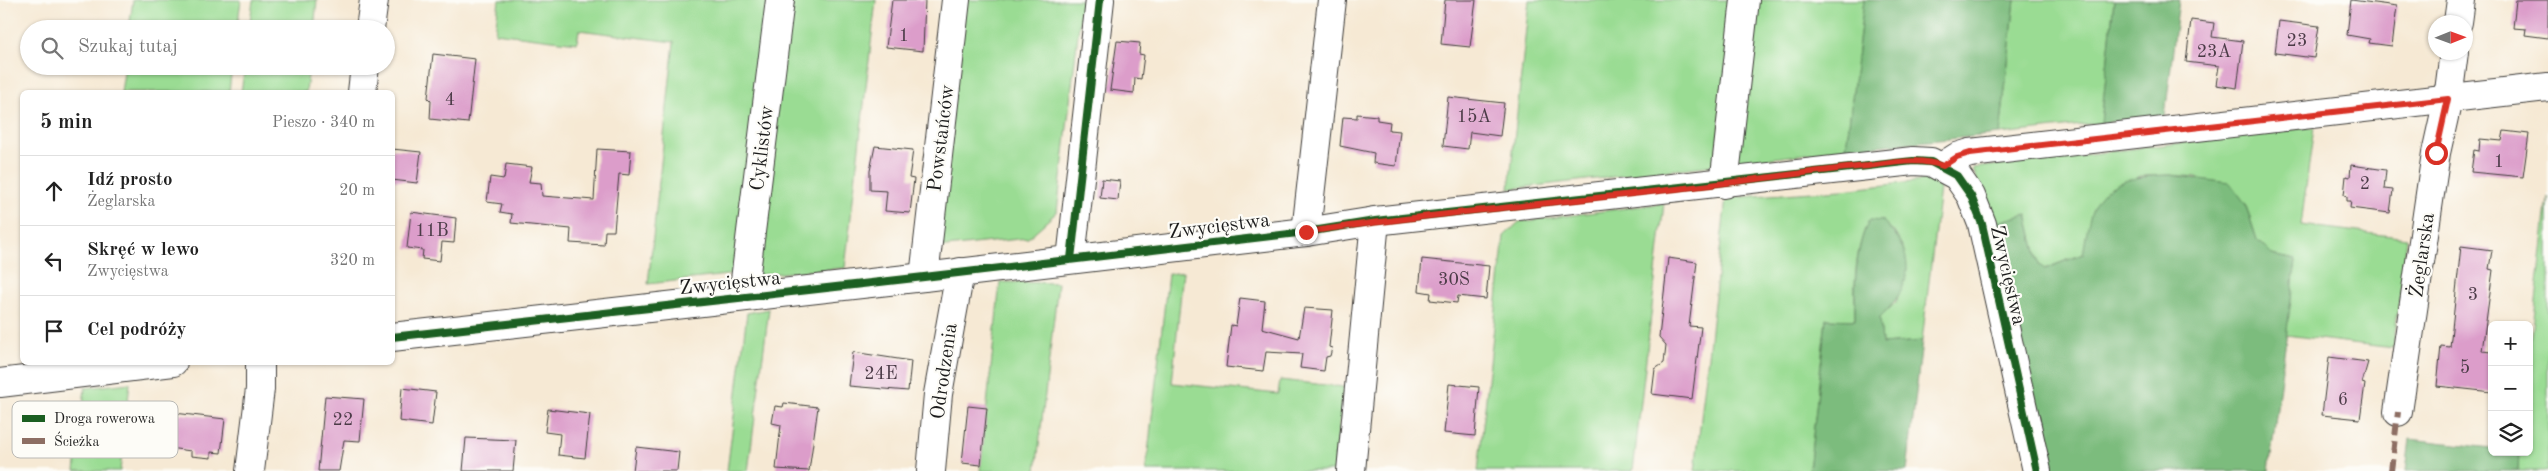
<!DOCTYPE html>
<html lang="pl">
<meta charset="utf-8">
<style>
:root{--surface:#fff;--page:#f2f2f2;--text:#222;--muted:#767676;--line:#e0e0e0}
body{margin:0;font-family:"Old Standard TT",serif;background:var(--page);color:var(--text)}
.controls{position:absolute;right:15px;bottom:15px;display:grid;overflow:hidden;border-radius:8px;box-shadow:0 1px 4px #0004}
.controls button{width:45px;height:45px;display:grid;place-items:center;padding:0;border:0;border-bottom:1px solid var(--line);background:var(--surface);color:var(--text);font:25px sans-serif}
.compass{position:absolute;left:2428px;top:15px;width:45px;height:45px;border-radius:50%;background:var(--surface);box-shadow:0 1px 4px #0004;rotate:89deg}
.stop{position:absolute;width:15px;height:15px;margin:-11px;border:4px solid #d93025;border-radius:50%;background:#fff}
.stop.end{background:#d93025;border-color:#fff;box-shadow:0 1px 5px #0008}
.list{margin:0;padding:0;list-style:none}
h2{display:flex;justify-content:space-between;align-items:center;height:65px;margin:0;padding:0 20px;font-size:21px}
h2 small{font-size:16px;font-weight:400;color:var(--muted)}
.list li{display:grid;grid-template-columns:32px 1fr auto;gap:15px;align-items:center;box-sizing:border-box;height:70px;padding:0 20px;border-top:1px solid var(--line)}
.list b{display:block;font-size:19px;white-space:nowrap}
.list p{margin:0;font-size:16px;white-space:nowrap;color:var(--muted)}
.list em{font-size:16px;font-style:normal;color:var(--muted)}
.icon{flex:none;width:28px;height:28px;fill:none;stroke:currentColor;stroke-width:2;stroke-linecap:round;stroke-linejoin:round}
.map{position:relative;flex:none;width:2548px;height:471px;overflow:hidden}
.search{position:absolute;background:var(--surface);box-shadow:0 1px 4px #0004;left:20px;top:20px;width:375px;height:55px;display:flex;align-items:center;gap:12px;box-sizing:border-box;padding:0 18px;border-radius:28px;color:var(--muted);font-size:19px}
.panel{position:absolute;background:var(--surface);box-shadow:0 1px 4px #0004;left:20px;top:90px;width:375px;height:275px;border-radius:8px}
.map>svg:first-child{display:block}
.green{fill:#9adc93;stroke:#5b7c58}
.forest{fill:#7bbc7d;stroke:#4c6c4c}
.building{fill:#dc9dca}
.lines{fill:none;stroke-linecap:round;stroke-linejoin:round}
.minor-casing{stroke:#3d3b38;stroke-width:30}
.minor{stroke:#fff;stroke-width:28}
.quiet{stroke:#8d6e63;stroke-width:6;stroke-dasharray:12 6;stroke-linecap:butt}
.cycleway-casing{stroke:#fdfcf7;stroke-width:11}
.cycleway{stroke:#1b5e20;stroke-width:8}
.route{stroke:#d93025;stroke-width:6}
.labels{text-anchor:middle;stroke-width:4.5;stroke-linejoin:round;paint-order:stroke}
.number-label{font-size:18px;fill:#4c3c48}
.street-label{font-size:20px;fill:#1c1c1c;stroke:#fdfcf7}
.key{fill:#fdfcf7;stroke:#bab9b5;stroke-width:1}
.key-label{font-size:14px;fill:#1c1c1c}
</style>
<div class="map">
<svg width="2548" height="471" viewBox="0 0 2548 471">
<rect width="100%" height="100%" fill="#fdfcf7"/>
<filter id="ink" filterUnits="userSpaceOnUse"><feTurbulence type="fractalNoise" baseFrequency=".02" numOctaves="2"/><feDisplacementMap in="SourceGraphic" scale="10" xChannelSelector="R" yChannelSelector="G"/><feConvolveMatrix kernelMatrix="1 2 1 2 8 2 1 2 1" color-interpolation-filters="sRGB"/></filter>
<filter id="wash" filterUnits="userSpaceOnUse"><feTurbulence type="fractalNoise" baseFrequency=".0096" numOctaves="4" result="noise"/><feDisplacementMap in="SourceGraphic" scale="20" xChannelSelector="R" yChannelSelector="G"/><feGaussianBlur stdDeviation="1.12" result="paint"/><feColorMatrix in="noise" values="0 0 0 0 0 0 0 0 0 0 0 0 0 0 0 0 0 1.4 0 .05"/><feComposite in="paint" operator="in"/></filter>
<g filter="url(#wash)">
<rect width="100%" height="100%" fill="#f6e9d4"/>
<!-- green -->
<g class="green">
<polygon points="133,0 241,0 237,29 129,29"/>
<polygon points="253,0 317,0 314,29 249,29"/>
<polygon points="499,0 768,0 736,274 648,284 674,42 579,30 577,43 495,33"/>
<polygon points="789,0 876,0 845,268 756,275"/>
<polygon points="965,0 1082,0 1057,212 1028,238 937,248"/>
<polygon points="1529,0 1735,0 1715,165 1509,189"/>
<polygon points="1752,0 1864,0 1846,149 1734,163"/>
<polygon points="2015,0 2114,0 2101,123 2000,134"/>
<polygon points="125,66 232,66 229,92 121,92"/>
<polygon points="245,66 309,66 306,92 241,92"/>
<polygon points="2314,127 2301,225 2407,238 2393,348 2286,335 2296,260 2272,255 2257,240 2245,203 2197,177 2170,175 2140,176 2093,208 2083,254 2044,269 2039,265 2027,214 1990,224 1973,168"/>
<path d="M 1930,180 L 1940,188 L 1922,341 L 1882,344 L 1880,318 L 1896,302 L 1906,279 L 1902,246 L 1894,232 L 1883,221 L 1869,220 C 1854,251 1854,286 1855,320 L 1826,319 L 1809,471 L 1695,471 L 1726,198 L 1842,190 Z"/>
<polygon points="2548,198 2548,471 2518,471 2519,452 2529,452 2529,361"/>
<polygon points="1664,203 1633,471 1478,471 1504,236 1519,222"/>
<polygon points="1183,272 1172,383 1278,394 1280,380 1344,387 1334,471 1146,471 1168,274"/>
<polygon points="1000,282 1058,283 1036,471 980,471"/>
<polygon points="769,309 748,471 727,471 747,313"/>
<polygon points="130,383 120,471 75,471 85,388"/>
</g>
<!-- forest -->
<g class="forest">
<polygon points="1864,0 2015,0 2000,134 1846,149"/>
<polygon points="2114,0 2179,0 2165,116 2101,123"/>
<path d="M 2170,175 L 2230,183 L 2245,203 L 2257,240 L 2272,255 L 2296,260 L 2269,471 L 2047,471 L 1990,224 L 2027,214 L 2039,265 L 2045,269 L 2083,254 C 2086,239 2087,222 2093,208 C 2106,178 2142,176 2170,175 Z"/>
<path d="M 1869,220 L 1883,221 C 1917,256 1914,284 1880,318 L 1882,344 L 1922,341 L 1907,471 L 1809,471 L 1826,319 L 1855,320 C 1855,286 1854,251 1869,220 Z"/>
<polygon points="2410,439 2492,448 2492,452 2519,452 2518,471 2406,471"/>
</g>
<g id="blocks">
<!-- building -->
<g class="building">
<polygon points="892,0 925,0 923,51 886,47"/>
<polygon points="1445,0 1476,0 1470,47 1441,44"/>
<polygon points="2351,0 2397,6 2392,46 2369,43 2370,39 2347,35"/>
<polygon points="2516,0 2548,0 2548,38 2525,35 2526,29 2513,28"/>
<polygon points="2191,20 2214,23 2212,37 2243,41 2237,88 2216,85 2219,66 2186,62"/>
<polygon points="2279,21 2319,26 2314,58 2275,53"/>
<polygon points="1117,41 1140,43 1139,54 1144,55 1141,79 1135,78 1134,93 1110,90"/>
<polygon points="433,54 475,59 468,123 430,119 431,101 428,98"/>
<polygon points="1448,97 1504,103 1500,136 1470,132 1468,149 1443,146"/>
<polygon points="1357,114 1377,116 1377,120 1390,122 1389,130 1400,131 1396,166 1373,163 1374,153 1340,146 1343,117 1357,118"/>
<polygon points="2504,131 2529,134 2523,177 2471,172 2474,150 2479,151 2480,139 2502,141"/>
<polygon points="875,146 913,150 909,178 914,179 910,213 885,211 887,191 870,190 870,171"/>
<polygon points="392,149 421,152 417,183 392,180"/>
<polygon points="597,149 631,151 629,175 619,174 614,231 605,231 604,245 570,243 571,229 511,223 512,214 500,212 502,204 487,202 490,177 504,179 506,164 532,167 529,182 541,183 542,196 594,200"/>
<polygon points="2351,165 2386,170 2384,189 2393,190 2390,213 2350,208 2351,201 2347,201 2347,196 2344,195 2346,176 2350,177"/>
<polygon points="1102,179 1120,181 1118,200 1100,198"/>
<polygon points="411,212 456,218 454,243 442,242 440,261 422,259 423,250 407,248"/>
<polygon points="2461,246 2492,250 2489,269 2493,270 2482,351 2492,352 2492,392 2437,386 2441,346 2450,347"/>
<polygon points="1668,258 1697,262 1689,326 1701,327 1692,399 1652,394 1655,369 1664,363 1666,345 1659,337"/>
<polygon points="1422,259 1489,266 1486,299 1458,296 1457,303 1430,300 1431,293 1419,291"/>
<polygon points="1240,298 1265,301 1262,328 1299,338 1304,308 1333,310 1329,347 1332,348 1330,356 1326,357 1324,371 1300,368 1302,354 1266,352 1263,371 1226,367 1231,325 1236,326"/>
<polygon points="853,352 911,361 908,391 849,386"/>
<polygon points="2329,357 2368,362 2362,383 2365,384 2360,419 2322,415"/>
<polygon points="1449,384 1479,387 1475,436 1444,433"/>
<polygon points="402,388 436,392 432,425 399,421"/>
<polygon points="325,396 364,399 360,441 344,440 339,471 318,471"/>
<polygon points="784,403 818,407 809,471 776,469 781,425 772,423 775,406 783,407"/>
<polygon points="968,406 987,408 981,465 962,463"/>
<polygon points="548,409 590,414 585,458 558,455 560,434 545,432"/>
<polygon points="166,412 225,419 221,453 211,452 211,458 191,456 191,451 161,447"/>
<polygon points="466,438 516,440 513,471 463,471"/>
<polygon points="636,447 679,452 677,471 633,471"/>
</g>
</g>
</g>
<g filter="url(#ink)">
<use href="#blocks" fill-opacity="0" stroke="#3d3b38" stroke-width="1"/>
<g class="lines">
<defs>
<g id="minor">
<polyline points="2458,22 2461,0"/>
<polyline points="370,29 374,0"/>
<polyline points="362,92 365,66"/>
<polyline points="1943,166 1957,157 1970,153 2548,87"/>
<polyline points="1724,184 1745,0"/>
<polyline points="1306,232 1332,0"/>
<polyline points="1071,259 1100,0"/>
<polyline points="924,277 956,0"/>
<polyline points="743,296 780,0"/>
<polyline points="392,337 924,277 1306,232 1375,221 1913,161 1931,162 1957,176 1971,196 1982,224 2037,471"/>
<polyline points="0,383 173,362"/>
<polyline points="2398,412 2436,153 2448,99 2454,52"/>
<polyline points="250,471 260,389 260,362"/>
<polyline points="931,471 938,394 960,272"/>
<polyline points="1351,471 1375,221"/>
</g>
</defs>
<!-- minor casing -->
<use href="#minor" class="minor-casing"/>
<!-- minor -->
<use href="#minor" class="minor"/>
<!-- quiet -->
<polyline class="quiet" points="2391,471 2398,412"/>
<defs>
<g id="cycleway">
<polyline points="1071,259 1100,0"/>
<polyline points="392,337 924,277 1306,232 1375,221 1913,161 1931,162 1957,176 1971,196 1982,224 2037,471"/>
</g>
</defs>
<!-- cycleway casing -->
<use href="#cycleway" class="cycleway-casing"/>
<!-- cycleway -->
<use href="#cycleway" class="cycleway"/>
</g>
</g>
<g class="lines" filter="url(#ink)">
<!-- route -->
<path class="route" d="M 1306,232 C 1445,211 1586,201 1726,183 C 1773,177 1821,170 1868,166 C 1893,163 1919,157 1943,166 L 1957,157 L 1970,153 L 2448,99 L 2436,153"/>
</g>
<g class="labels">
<!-- number labels -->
<g class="number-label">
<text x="904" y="41">1</text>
<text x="2297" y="46">23</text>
<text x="2214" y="57">23A</text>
<text x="450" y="105">4</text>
<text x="1474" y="122">15A</text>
<text x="2499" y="167">1</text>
<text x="2365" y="189">2</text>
<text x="432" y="236">11B</text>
<text x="1454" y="285">30S</text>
<text x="2473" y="300">3</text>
<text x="2465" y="373">5</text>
<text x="881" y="379">24E</text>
<text x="2343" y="405">6</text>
<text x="343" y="425">22</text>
</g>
<!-- street labels -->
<g class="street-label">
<text transform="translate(940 138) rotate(-83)" y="7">Powstańców</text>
<text transform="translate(761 148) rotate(-83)" y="7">Cyklistów</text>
<text transform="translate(1219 225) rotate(-7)" y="7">Zwycięstwa</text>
<text transform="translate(2421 255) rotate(-82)" y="7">Żeglarska</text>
<text transform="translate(2009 275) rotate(77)" y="7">Zwycięstwa</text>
<text transform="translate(730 282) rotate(-6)" y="7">Zwycięstwa</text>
<text transform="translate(943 371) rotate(-82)" y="7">Odrodzenia</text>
</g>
</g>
<!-- legend -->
<rect x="12" y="401" width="166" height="57" rx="8" class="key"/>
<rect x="22" y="415" width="23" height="7" fill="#1b5e20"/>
<rect x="22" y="438" width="23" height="6" fill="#8d6e63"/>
<g class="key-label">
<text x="54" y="423">Droga rowerowa</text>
<text x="54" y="446">Ścieżka</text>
</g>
</svg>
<div class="controls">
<button>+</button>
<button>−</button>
<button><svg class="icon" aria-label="layers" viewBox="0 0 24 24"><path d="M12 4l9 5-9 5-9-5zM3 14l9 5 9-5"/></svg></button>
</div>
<svg class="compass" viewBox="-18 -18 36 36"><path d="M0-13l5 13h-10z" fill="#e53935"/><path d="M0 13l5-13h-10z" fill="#767676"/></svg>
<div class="stop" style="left:2436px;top:153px"></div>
<div class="stop end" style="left:1306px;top:232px"></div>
<div class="search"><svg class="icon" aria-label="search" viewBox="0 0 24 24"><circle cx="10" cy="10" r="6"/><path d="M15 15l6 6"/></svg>Szukaj tutaj</div>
<section class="panel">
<h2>5 min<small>Pieszo · 340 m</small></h2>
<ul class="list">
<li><svg class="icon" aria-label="ahead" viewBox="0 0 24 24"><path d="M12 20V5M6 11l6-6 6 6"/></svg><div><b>Idź prosto</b><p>Żeglarska</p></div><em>20 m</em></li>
<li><svg class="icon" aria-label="left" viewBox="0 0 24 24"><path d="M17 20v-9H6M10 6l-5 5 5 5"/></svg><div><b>Skręć w lewo</b><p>Zwycięstwa</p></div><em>320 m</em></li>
<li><svg class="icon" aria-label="arrive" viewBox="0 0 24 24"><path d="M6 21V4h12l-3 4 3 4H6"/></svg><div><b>Cel podróży</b></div></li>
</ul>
</section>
</div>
